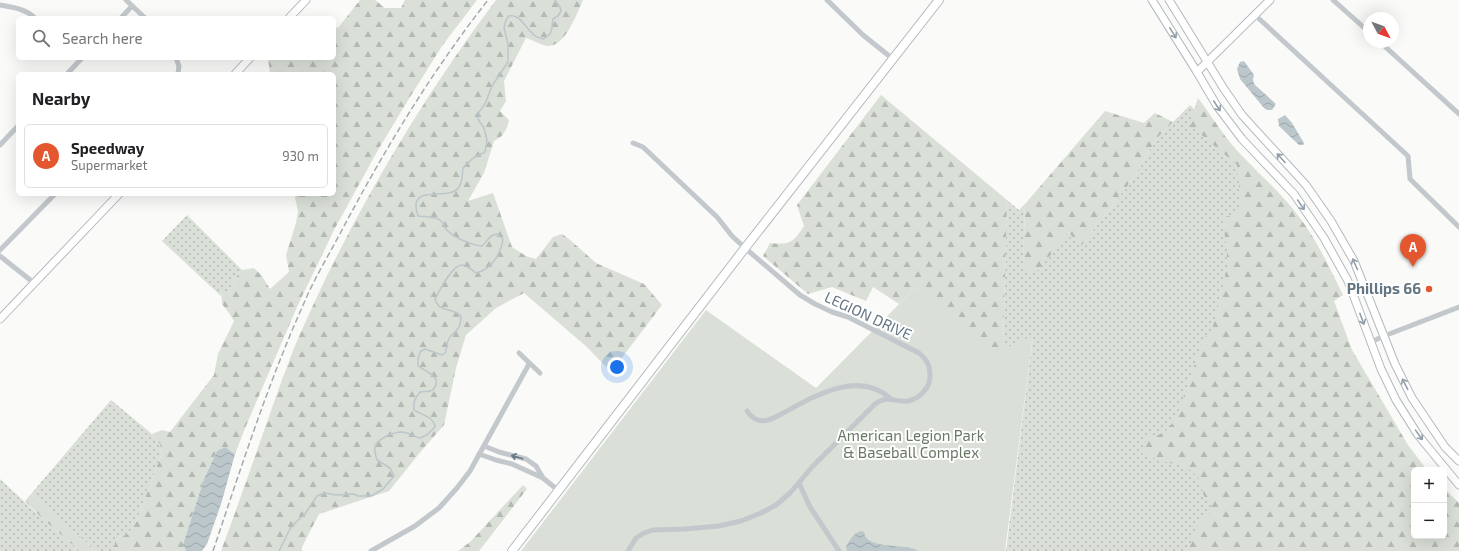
<!DOCTYPE html>
<meta charset="utf-8">
<style>
:root{--surface:#fff;--page:#f2f2f2;--text:#202124;--muted:#757577;--line:#e0e0e0;--accent:#e4572e}
body{margin:0;font-family:"Exo 2",sans-serif;background:var(--page);color:var(--text)}
.controls{position:absolute;right:12px;bottom:12px;display:grid;overflow:hidden;border-radius:6px;box-shadow:0 4px 16px #0002}
.controls button{width:36px;height:36px;display:grid;place-items:center;padding:0;border:0;border-bottom:1px solid var(--line);background:var(--surface);color:var(--text);font:20px sans-serif}
.compass{position:absolute;left:1363px;top:12px;width:36px;height:36px;border-radius:50%;background:var(--surface);box-shadow:0 4px 16px #0002;rotate:131deg}
.you{position:absolute;left:617px;top:367px;width:14px;height:14px;margin:-10px;border:3px solid #fff;border-radius:50%;background:#1a73e8;box-shadow:0 0 0 6px #1a73e833}
.badge{display:grid;place-items:center;width:26px;height:26px;border-radius:50%;background:var(--accent);color:#fff;font-size:13px;font-weight:700}
.pin{position:absolute;translate:-50% -33px;filter:drop-shadow(0 1px 2px #0008)}
.pin::after{content:'';position:absolute;top:21px;width:14px;height:12px;background:inherit;clip-path:polygon(0 0,100% 0,50% 100%)}
.list{margin:0;padding:0;list-style:none}
h2{display:flex;justify-content:space-between;align-items:center;height:52px;margin:0;padding:0 16px;font-size:17px}
h2 small{font-size:13px;font-weight:400;color:var(--muted)}
.list li{display:grid;grid-template-columns:26px 1fr auto;gap:12px;align-items:center;box-sizing:border-box;height:64px;margin:0 8px 8px;padding:0 8px;border:1px solid var(--line);border-radius:6px}
.list b{display:block;font-size:15px;white-space:nowrap}
.list p{margin:0;font-size:13px;white-space:nowrap;color:var(--muted)}
.list em{font-size:13px;font-style:normal;color:var(--muted)}
.icon{flex:none;width:22px;height:22px;fill:none;stroke:currentColor;stroke-width:2;stroke-linecap:round;stroke-linejoin:round}
.map{position:relative;flex:none;width:1459px;height:551px;overflow:hidden}
.search{position:absolute;background:var(--surface);box-shadow:0 4px 16px #0002;left:16px;top:16px;width:320px;height:44px;display:flex;align-items:center;gap:10px;box-sizing:border-box;padding:0 14px;border-radius:6px;color:var(--muted);font-size:15px}
.panel{position:absolute;background:var(--surface);box-shadow:0 4px 16px #0002;left:16px;top:72px;width:320px;height:124px;border-radius:6px}
.map>svg:first-child{display:block}
.grass{fill:url(#grass-dots)}
.forest{fill:url(#forest-firs)}
.park{fill:#dadfd7}
.water{fill:url(#water-waves)}
.lines{fill:none;stroke-linecap:round;stroke-linejoin:round}
.stream{stroke:#bbc7cb;stroke-width:1.5}
.secondary-casing{stroke:#b3babf;stroke-width:9}
.primary-casing{stroke:#b5babe;stroke-width:10}
.street{stroke:#c3c8cc;stroke-width:5}
.secondary{stroke:#fff;stroke-width:7}
.primary{stroke:#fff;stroke-width:8}
.rail{stroke:#a2aab0;stroke-width:1.5;stroke-dasharray:6 3;stroke-linecap:butt}
.oneway{stroke:#939fa8}
.oneway2{stroke:#6a7a87}
.poi-dot{fill:#e4572e;stroke:#fff;stroke-width:1.5}
.labels{text-anchor:middle;stroke-width:4;stroke-linejoin:round;paint-order:stroke}
.poi-label{font-size:15px;font-weight:bold;fill:#657683;stroke:#fff;text-anchor:end}
.street-label{font-size:15px;fill:#657683;stroke:#fff}
.park-label{font-size:15px;fill:#687a64;stroke:#fff}
</style>
<div class="map">
<svg width="1459" height="551" viewBox="0 0 1459 551">
<defs>
<pattern id="grass-dots" width="8" height="8" patternUnits="userSpaceOnUse"><rect width="8" height="8" fill="#dadfd7"/><path d="M2 2h.1M6 6h.1" fill="none" stroke="#b4b9b4" stroke-width="1.8" stroke-linecap="round"/></pattern>
<pattern id="forest-firs" width="22" height="20" patternUnits="userSpaceOnUse"><rect width="22" height="20" fill="#dadfd7"/><path d="M5 1l3.5 6h-7zM16 11l3.5 6h-7z" fill="#b4b9b4"/></pattern>
<pattern id="water-waves" width="16" height="10" patternUnits="userSpaceOnUse"><rect width="16" height="10" fill="#bbc7cb"/><path d="M0 5q4-4 8 0t8 0" fill="none" stroke="#9ca6aa"/></pattern>
</defs>
<rect width="100%" height="100%" fill="#fafaf8"/>
<!-- grass -->
<g class="grass">
<polygon points="1190,105 1257,171 1233,451 1201,551 1006,551 1033,336 1003,350 1007,200 1019,210 1025,204 1023,266 1068,232 1081,246 1132,180 1157,138"/>
<polygon points="187,215 242,270 233,281 229,293 221,291 221,296 162,241"/>
<polygon points="111,400 152,434 160,444 162,453 136,522 129,533 115,540 115,551 96,551 31,494"/>
<polygon points="0,479 44,520 80,551 0,551"/>
</g>
<!-- forest -->
<g class="forest">
<polygon points="360,0 375,0 385,8 401,8 405,0 477,0 442,46 410,97 378,150 334,230 297,307 246,426 235,454 225,447 217,451 204,479 183,543 186,551 115,551 115,540 129,533 136,522 162,453 160,444 152,434 162,430 170,432 214,375 218,354 234,321 229,313 222,304 221,290 229,293 233,281 242,270 254,268 262,276 270,289 289,272 286,255 296,223 298,211 295,198 296,194 334,194 334,74 270,74 268,58 334,58 334,26 338,28"/>
<path d="M 496,0 L 583,0 C 577,13 566,45 549,46 C 542,46 533,40 526,38 L 504,81 L 506,101 L 500,111 L 509,120 C 507,130 503,137 494,141 L 484,173 L 468,201 L 493,193 L 512,247 L 526,256 L 536,259 L 553,237 L 562,234 L 569,239 L 596,263 L 644,284 L 662,305 L 611,372 L 587,347 L 524,293 L 496,308 L 466,335 L 456,368 L 444,425 L 422,450 L 389,491 L 319,514 L 302,547 L 302,551 L 221,551 C 237,508 252,465 267,422 C 279,389 290,355 305,323 C 356,209 421,100 496,0 Z"/>
<path d="M 881,95 L 1007,200 L 1003,350 L 992,356 L 916,287 L 899,304 L 873,287 L 866,301 L 832,287 L 808,294 L 763,256 L 770,243 C 790,245 793,243 804,226 L 797,205 Z"/>
<path d="M 1198,98 C 1213,118 1226,140 1244,158 C 1263,178 1284,196 1300,218 C 1318,242 1330,269 1343,295 L 1334,301 L 1352,350 L 1408,445 L 1427,470 L 1414,470 L 1414,536 L 1444,536 L 1444,488 L 1459,503 L 1459,551 L 1188,551 L 1200,520 L 1209,516 L 1212,504 L 1204,496 L 1198,478 L 1188,468 L 1142,455 L 1147,437 C 1164,435 1166,432 1176,418 L 1204,338 L 1211,334 L 1227,268 L 1227,249 L 1222,218 L 1235,214 L 1241,208 L 1237,165 L 1196,130 L 1190,128 C 1191,118 1195,108 1198,98 Z"/>
<polygon points="1105,111 1144,123 1155,113 1173,122 1157,138 1132,180 1081,246 1068,232 1039,270 1029,271 1023,266 1025,204"/>
<polygon points="523,485 527,489 479,551 458,551 470,542"/>
<polygon points="31,494 96,551 80,551 44,520 25,501"/>
</g>
<!-- park -->
<polygon class="park" points="916,287 992,355 1033,335 1005,551 521,551 706,310 816,388"/>
<!-- water -->
<g class="water">
<polygon points="1244,61 1254,75 1253,79 1254,84 1276,104 1272,110 1267,110 1264,108 1240,79 1237,69 1240,62"/>
<polygon points="1285,115 1292,123 1304,143 1303,145 1299,145 1279,126 1278,119"/>
<polygon points="225,447 235,454 221,504 207,544 202,551 186,551 183,544 204,479 217,451"/>
<path d="M 861,531 L 864,532 C 866,551 907,542 918,551 L 847,551 L 846,547 C 849,540 854,533 861,531 Z"/>
</g>
<g class="lines">
<!-- stream -->
<path class="stream" d="M 279,551 L 290,529 L 296,522 L 305,514 L 317,496 L 325,493 L 336,495 L 354,494 L 358,496 L 371,496 L 383,489 L 394,476 L 390,468 L 377,460 C 376,456 374,452 375,447 C 377,439 393,432 402,432 C 408,432 414,437 420,438 L 427,435 L 435,427 C 434,417 422,415 414,410 C 413,402 415,398 420,392 C 423,391 427,392 430,391 C 433,390 433,390 435,387 C 441,376 425,371 418,366 L 418,359 L 420,352 L 425,349 L 442,355 L 445,353 C 447,349 446,345 448,341 C 453,328 460,336 461,316 C 452,307 439,313 435,299 C 440,290 452,265 462,265 C 467,265 472,270 476,273 C 491,270 501,254 503,239 L 497,234 L 491,236 L 482,246 C 472,245 454,238 447,230 C 444,227 444,223 440,220 C 433,216 425,217 418,216 C 406,181 449,203 459,187 C 463,181 462,175 463,168 L 473,158 L 485,152 L 487,140 L 484,128 L 478,119 L 479,112 L 485,104 L 492,86 L 508,62 L 508,44 L 504,28 L 506,20 L 509,16 C 520,13 526,29 534,35 C 536,37 540,38 543,39 C 554,33 551,30 553,19 L 558,16 L 561,11 L 560,7 L 555,0"/>
<defs>
<g id="secondary">
<polyline points="1152,0 1197,72 1217,106 1242,139 1294,194 1324,238 1348,281 1381,369 1396,400 1418,435 1459,485"/>
<polyline points="1169,0 1224,89 1242,115 1306,185 1331,221 1354,261 1395,364 1412,398 1445,447 1459,461"/>
<polyline points="289,18 306,0"/>
<polyline points="1197,72 1270,0"/>
<polyline points="235,74 250,58"/>
<polyline points="0,319 119,194"/>
</g>
<polyline id="primary" points="512,551 745,248 939,0"/>
</defs>
<!-- secondary casing -->
<use href="#secondary" class="secondary-casing"/>
<!-- primary casing -->
<use href="#primary" class="primary-casing"/>
<!-- street -->
<g class="street">
<polyline points="126,0 145,18"/>
<polyline points="827,0 863,35 893,59"/>
<polyline points="1333,0 1369,32"/>
<path d="M 0,5 C 12,7 26,9 35,18"/>
<polyline points="1255,15 1408,156 1410,179 1459,227"/>
<polyline points="121,18 132,6"/>
<polyline points="1380,42 1459,114"/>
<polyline points="176,58 179,66 178,74"/>
<polyline points="67,74 82,58"/>
<polyline points="0,145 18,126"/>
<polyline points="0,250 55,194"/>
<polyline points="0,256 34,283"/>
<polyline points="1371,342 1384,336 1459,307"/>
<polyline points="519,353 540,373"/>
<path d="M 747,411 C 750,415 753,419 758,420 C 769,423 778,415 787,411 C 818,394 859,371 890,398"/>
<polyline points="484,446 499,452 526,459 536,466 543,478 559,491"/>
<polyline points="479,454 496,460 512,464 543,478"/>
<polyline points="799,483 810,507 839,551"/>
<polyline points="371,551 415,526 439,508 457,488 470,471 529,364"/>
<path d="M 628,551 L 636,538 L 644,533 L 653,530 L 685,529 L 719,526 L 741,521 L 761,513 L 776,505 L 790,493 L 813,466 L 875,404 C 890,394 894,403 908,401 C 919,399 930,388 930,377 C 930,365 928,361 919,353 L 848,317 L 832,312 L 815,304 L 800,295 L 745,248 L 732,236 L 717,217 L 643,147 L 633,143"/>
</g>
<!-- secondary -->
<use href="#secondary" class="secondary"/>
<!-- primary -->
<use href="#primary" class="primary"/>
<!-- rail -->
<path class="rail" d="M 213,551 C 241,468 268,383 304,303 C 315,277 330,253 343,228 C 385,149 432,71 488,0"/>
</g>
<!-- one-way arrows -->
<defs><path id="oneway-shaft" d="M-6 0H5M1.5-3L5.5 0L1.5 3" fill="none" stroke-width="1.6" stroke-linecap="round" stroke-linejoin="round"/></defs>
<g class="oneway">
<use href="#oneway-shaft" transform="translate(1173 33) rotate(58)"/>
<use href="#oneway-shaft" transform="translate(1217 106) rotate(57)"/>
<use href="#oneway-shaft" transform="translate(1281 158) rotate(-132)"/>
<use href="#oneway-shaft" transform="translate(1301 205) rotate(56)"/>
<use href="#oneway-shaft" transform="translate(1355 264) rotate(-114)"/>
<use href="#oneway-shaft" transform="translate(1362 319) rotate(69)"/>
<use href="#oneway-shaft" transform="translate(1405 384) rotate(-117)"/>
<use href="#oneway-shaft" transform="translate(1419 435) rotate(54)"/>
</g>
<use class="oneway2" href="#oneway-shaft" transform="translate(517 457) rotate(-164)"/>
<!-- markers -->
<circle class="poi-dot" cx="1429" cy="289" r="4"/>
<g class="labels">
<!-- poi labels -->
<g class="poi-label">
<text x="1421" y="294">Phillips 66</text>
</g>
<!-- street labels -->
<g class="street-label">
<text transform="translate(868 316) rotate(25)" y="5">LEGION DRIVE</text>
</g>
<!-- park labels -->
<g class="park-label">
<text x="911" y="441">American Legion Park<tspan x="911" dy="17">&amp; Baseball Complex</tspan></text>
</g>
</g>
</svg>
<div class="controls">
<button>+</button>
<button>−</button>
</div>
<svg class="compass" viewBox="-18 -18 36 36"><path d="M0-13l5 13h-10z" fill="#e53935"/><path d="M0 13l5-13h-10z" fill="#757577"/></svg>
<div class="you"></div>
<div class="pin badge" style="left:1413px;top:267px">A</div>
<div class="search"><svg class="icon" aria-label="search" viewBox="0 0 24 24"><circle cx="10" cy="10" r="6"/><path d="M15 15l6 6"/></svg>Search here</div>
<section class="panel">
<h2>Nearby<small></small></h2>
<ul class="list">
<li><span class="badge">A</span><div><b>Speedway</b><p>Supermarket</p></div><em>930 m</em></li>
</ul>
</section>
</div>
